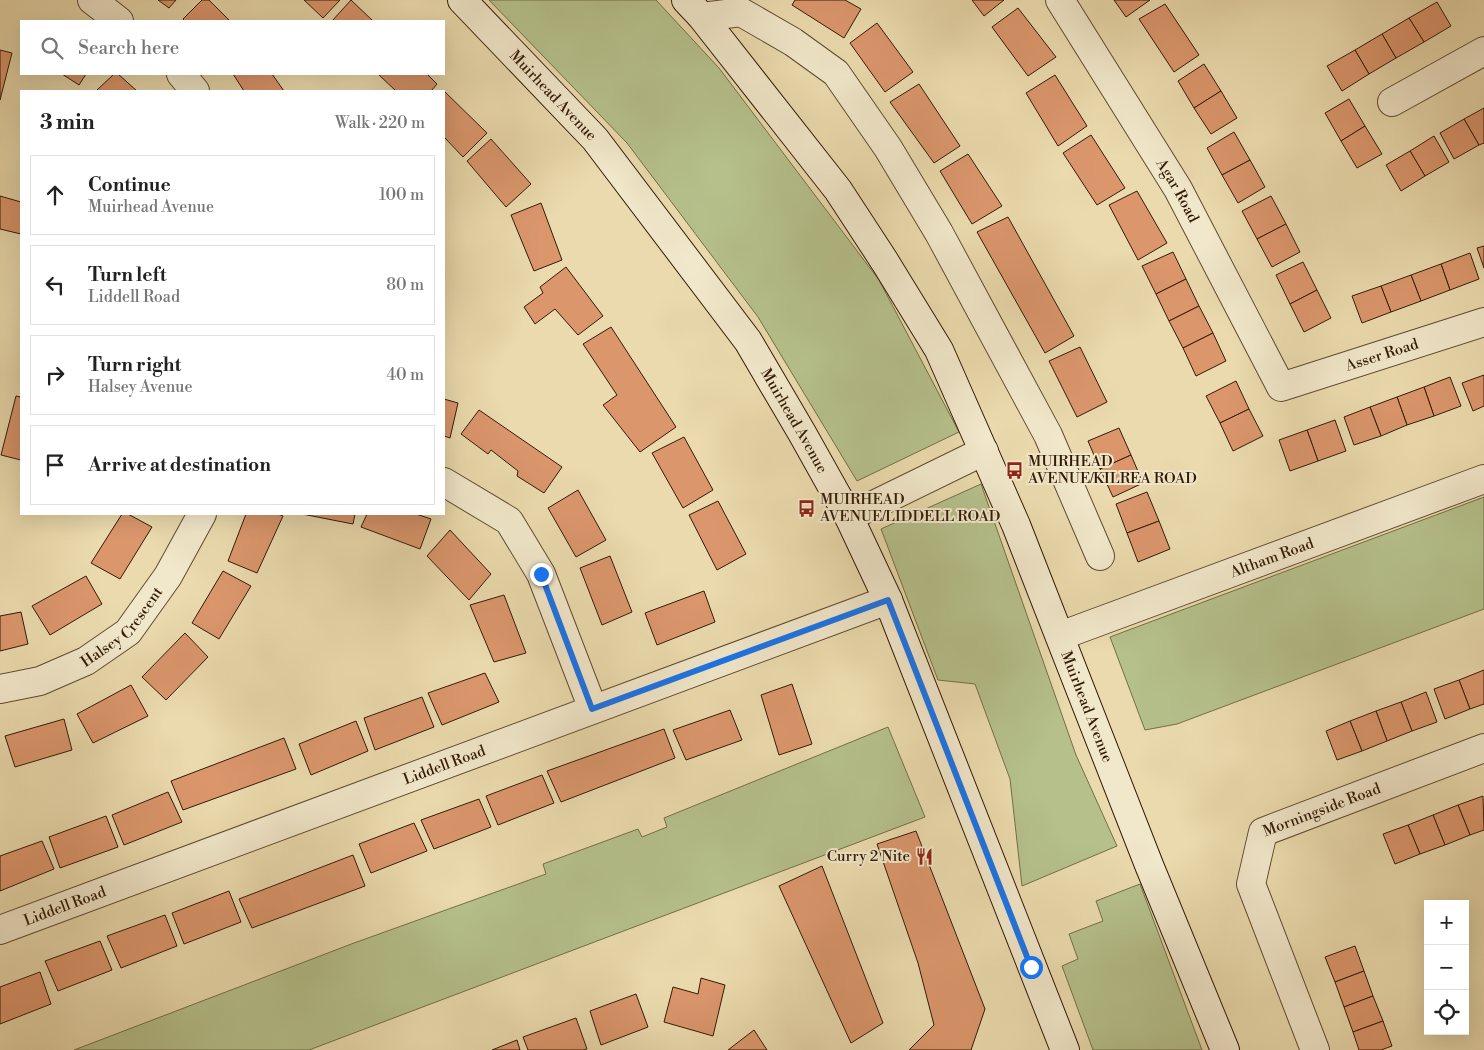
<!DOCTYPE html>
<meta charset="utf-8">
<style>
:root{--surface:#fff;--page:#f6f6f6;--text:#222;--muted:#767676;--line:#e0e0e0}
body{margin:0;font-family:"Libre Bodoni",serif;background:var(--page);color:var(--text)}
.controls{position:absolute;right:15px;bottom:15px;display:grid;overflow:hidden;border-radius:0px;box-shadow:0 5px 20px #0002}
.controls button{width:45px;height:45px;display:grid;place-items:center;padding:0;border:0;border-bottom:1px solid var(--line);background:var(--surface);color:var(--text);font:25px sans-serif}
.stop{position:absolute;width:15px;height:15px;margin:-11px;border:4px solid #1a73e8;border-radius:50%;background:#fff}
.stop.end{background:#1a73e8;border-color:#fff;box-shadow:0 1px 5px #0008}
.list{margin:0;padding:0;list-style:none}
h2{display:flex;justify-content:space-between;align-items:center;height:65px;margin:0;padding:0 20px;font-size:21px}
h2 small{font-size:16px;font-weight:400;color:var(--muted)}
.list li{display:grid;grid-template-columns:32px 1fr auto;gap:15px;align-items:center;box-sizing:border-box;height:80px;margin:0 10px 10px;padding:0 10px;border:1px solid var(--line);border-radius:0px}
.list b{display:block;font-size:19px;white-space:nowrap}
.list p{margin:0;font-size:16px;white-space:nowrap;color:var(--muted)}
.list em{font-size:16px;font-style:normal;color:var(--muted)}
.icon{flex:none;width:28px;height:28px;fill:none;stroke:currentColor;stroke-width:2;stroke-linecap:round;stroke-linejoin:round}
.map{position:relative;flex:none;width:1484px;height:1050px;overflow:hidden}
.search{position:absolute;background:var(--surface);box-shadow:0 5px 20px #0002;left:20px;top:20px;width:425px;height:55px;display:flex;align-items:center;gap:12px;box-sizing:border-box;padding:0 18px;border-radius:0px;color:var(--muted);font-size:19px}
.panel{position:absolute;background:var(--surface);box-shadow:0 5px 20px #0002;left:20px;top:90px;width:425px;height:425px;border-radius:0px}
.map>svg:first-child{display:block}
.green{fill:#b5c08b;stroke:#746e48}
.building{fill:#db966c;stroke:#321b06}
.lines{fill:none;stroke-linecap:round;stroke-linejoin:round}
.street-casing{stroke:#604b30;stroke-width:30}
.secondary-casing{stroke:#321b06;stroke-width:30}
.street{stroke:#f1e7ca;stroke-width:28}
.secondary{stroke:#f1e7ca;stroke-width:28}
.route{stroke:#1a73e8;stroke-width:6}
.labels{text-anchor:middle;stroke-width:4;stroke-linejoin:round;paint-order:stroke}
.street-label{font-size:15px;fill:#321b06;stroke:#f1e7ca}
.poi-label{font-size:15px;fill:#321b06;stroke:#f1e7ca;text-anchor:start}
</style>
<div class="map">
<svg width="1484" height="1050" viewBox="0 0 1484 1050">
<rect width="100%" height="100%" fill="#eadaad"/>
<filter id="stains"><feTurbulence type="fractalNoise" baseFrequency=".004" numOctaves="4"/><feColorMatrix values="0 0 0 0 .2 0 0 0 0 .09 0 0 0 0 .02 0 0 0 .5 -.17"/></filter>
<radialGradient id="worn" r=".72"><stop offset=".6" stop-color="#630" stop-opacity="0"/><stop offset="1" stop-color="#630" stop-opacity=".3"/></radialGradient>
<!-- green -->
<g class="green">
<polygon points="489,0 656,0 719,68 879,280 959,432 857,481 758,317 627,143"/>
<polygon points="981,484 1076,755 1117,846 1022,886 1010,779 975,684 938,680 881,529"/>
<polygon points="1484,497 1484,609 1177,724 1145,730 1110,637"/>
<polygon points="888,727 925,817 309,1050 74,1050 354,943 546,874 543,864 638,829 642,837 667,827 664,818"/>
<polygon points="1140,884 1202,1050 1093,1050 1062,966 1078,959 1069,934 1103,921 1096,901"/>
</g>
<!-- building -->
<g class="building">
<polygon points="158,0 176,0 169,8"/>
<polygon points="202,0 209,0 230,21 185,21 183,19"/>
<polygon points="304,0 340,0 323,18"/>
<polygon points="351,0 373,21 332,21"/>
<polygon points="795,0 845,0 861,9 844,38 792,5"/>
<polygon points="972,0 1004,0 984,16"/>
<polygon points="1114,0 1150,0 1126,17"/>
<polygon points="1437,2 1451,26 1424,42 1409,18"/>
<polygon points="1165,4 1199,55 1174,72 1139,19"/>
<polygon points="1018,8 1056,57 1028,76 992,27"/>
<polygon points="1409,18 1424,42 1396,58 1382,34"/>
<polygon points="877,23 913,72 885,92 850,43"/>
<polygon points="1382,34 1396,58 1369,74 1355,50"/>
<polygon points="0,50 12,53 0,100"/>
<polygon points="1355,50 1369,74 1342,91 1327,66"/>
<polygon points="1204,64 1221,91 1194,108 1178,81"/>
<polygon points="62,74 86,74 79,85"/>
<polygon points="114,74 118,74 137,91 96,91"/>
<polygon points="233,74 272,74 284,91 244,91"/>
<polygon points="378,74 427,74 437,84 431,91 396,91"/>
<polygon points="1055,75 1087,126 1058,146 1026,93"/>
<polygon points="919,84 960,146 934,163 890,102"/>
<polygon points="443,90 487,133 463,157 444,137 444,91 442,91"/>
<polygon points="1221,91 1237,118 1211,134 1194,108"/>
<polygon points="1349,99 1365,126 1341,141 1325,113"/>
<polygon points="1484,108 1484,143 1479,145 1464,119"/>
<polygon points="1464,119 1479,145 1454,159 1440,133"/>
<polygon points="1365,126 1382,154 1357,168 1341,141"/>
<polygon points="1234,132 1250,160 1222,175 1207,148"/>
<polygon points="1091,135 1125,188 1097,205 1063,153"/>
<polygon points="1434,136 1449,162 1425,176 1410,151"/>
<polygon points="491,139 531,184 506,207 467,161"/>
<polygon points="1410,151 1425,176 1401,191 1386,165"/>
<polygon points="968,154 1002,206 972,224 940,171"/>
<polygon points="1250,160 1265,187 1238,203 1222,175"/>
<polygon points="1137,191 1167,243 1138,260 1109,205"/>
<polygon points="0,196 21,202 21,234 0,229"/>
<polygon points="1271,196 1286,224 1257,239 1242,211"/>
<polygon points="541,203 562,260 534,271 511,215"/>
<polygon points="1008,217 1074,336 1045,353 977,232"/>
<polygon points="1286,224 1300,252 1272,267 1257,239"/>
<polygon points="1484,246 1484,268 1477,248"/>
<polygon points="1173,252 1186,279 1156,294 1142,266"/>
<polygon points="1470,253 1479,279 1450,290 1441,264"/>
<polygon points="1303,262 1317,290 1290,304 1276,275"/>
<polygon points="1441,264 1450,290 1421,301 1411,275"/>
<polygon points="566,267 603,316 578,335 555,309 535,324 524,307 543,293 540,287"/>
<polygon points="1411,275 1421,301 1391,312 1381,286"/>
<polygon points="1186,279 1199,306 1169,321 1156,294"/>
<polygon points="1381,286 1391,312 1362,323 1352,296"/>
<polygon points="1317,290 1331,318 1304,332 1290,304"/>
<polygon points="1199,306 1213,333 1183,348 1169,321"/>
<polygon points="611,327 676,427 640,452 603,405 617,395 583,344"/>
<polygon points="1213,333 1226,361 1196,376 1183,348"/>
<polygon points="1080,347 1107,402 1077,417 1049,361"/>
<polygon points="1484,375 1484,406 1473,411 1462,383"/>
<polygon points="1450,377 1461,406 1434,416 1424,387"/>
<polygon points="1236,381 1249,409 1220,423 1206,396"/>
<polygon points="1424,387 1434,416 1407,425 1397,397"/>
<polygon points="16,396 21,397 21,460 1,455"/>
<polygon points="1397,397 1407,425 1381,436 1370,407"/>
<polygon points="444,399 458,403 450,438 444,436"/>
<polygon points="1370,407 1381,436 1354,445 1344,417"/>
<polygon points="1249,409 1263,436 1233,451 1220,423"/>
<polygon points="479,410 562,467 544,493 517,476 518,471 491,450 488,454 461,434"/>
<polygon points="1335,420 1346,451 1318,461 1307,430"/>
<polygon points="1119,428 1131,455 1100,469 1088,441"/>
<polygon points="1307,430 1318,461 1290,471 1279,440"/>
<polygon points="684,437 713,490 683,508 652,453"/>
<polygon points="1131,455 1143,483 1113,497 1100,469"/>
<polygon points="578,490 606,540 576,557 548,508"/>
<polygon points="1147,492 1159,521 1127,533 1116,504"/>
<polygon points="718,501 746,554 717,570 689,515"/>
<polygon points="122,514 128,514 152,527 120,579 91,563"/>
<polygon points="246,514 278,514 283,516 257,573 228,561"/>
<polygon points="302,514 355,514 353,524"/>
<polygon points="367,514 416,514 431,519 420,549 361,527"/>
<polygon points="1159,521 1170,549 1138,562 1127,533"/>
<polygon points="450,530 491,574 469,600 427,556"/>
<polygon points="610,556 632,612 602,625 580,568"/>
<polygon points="223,571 251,586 219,639 192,623"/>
<polygon points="86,576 102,604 50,635 32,606"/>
<polygon points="704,591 715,622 657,645 645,613"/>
<polygon points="504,595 526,653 494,662 470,605"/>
<polygon points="21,612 28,644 0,651 0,616"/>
<polygon points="185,633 208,657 166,700 142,677"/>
<polygon points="1484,670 1484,704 1470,709 1459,680"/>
<polygon points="485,673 499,702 442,725 428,693"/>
<polygon points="1459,680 1470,709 1445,719 1434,689"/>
<polygon points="792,684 812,744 779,755 761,695"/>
<polygon points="131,685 148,716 93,743 77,714"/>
<polygon points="1426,692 1437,722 1412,731 1401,702"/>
<polygon points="422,697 434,727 375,750 364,718"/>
<polygon points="1401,702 1412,731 1387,741 1376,711"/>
<polygon points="730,710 742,740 686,760 673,730"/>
<polygon points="1376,711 1387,741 1362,751 1350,721"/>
<polygon points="64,719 72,750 15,767 5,736"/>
<polygon points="356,721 368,751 311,775 299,744"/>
<polygon points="1350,721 1362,751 1337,760 1326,731"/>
<polygon points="664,729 675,758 561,802 547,771"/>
<polygon points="284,738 296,769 183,810 171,781"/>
<polygon points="542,775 554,803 498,825 486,796"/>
<polygon points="168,792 182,822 124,845 112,815"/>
<polygon points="1483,796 1484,830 1470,835 1458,805"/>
<polygon points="479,799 491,827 434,849 421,820"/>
<polygon points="1458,805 1470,835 1445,845 1433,815"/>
<polygon points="1433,815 1445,845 1420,854 1408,825"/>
<polygon points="106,816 118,847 60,868 49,837"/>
<polygon points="414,823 427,851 371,873 359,844"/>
<polygon points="1408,825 1420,854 1395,864 1383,834"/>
<polygon points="916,831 985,1009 971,1050 909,1050 934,1025 918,963 877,844"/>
<polygon points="42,841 54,869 0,891 0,856"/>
<polygon points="353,855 365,886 252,928 239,899"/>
<polygon points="822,866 883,1023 851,1043 779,886"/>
<polygon points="229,891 241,922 184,944 172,913"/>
<polygon points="165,915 177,946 121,968 107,936"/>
<polygon points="100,941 112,970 58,991 45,961"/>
<polygon points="1355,946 1364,971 1335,982 1325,957"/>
<polygon points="1364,971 1373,996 1344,1007 1335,982"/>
<polygon points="40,972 51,1004 0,1024 0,987"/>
<polygon points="701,978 725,985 713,1036 664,1022 673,987 698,994"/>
<polygon points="636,994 648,1027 601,1045 590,1011"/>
<polygon points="1373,996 1383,1021 1353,1032 1344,1007"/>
<polygon points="576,1018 587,1049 583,1050 528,1050 523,1037"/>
<polygon points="1383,1021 1392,1046 1381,1050 1359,1050 1353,1032"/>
<polygon points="754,1030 767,1050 728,1050"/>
<polygon points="517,1040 520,1050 492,1050"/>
</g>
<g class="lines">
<defs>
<g id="street">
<polyline points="92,0 119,21"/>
<path id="s1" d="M 1060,0 L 1178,189 L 1281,387 L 1484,322"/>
<polyline points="702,17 741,12 793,42 836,73 888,148 939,233 1048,435 1100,556"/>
<polyline points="181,74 195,91"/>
<polyline points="1392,102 1484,51"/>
<polyline points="444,482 509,521 541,574 593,709"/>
<polyline points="849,517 984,451"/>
<path id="s2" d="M 1060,636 L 1484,479"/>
<path id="s3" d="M 0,689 L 40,681 L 86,661 L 128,632 L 168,576 L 202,514"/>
<path id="s4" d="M 0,930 L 888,600"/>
<path id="s5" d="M 1315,1050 L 1251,884 L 1263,832 L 1484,748"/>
</g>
<g id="secondary">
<path id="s6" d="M 462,0 L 595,139 L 748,341 L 802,433 L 849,517 L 888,600 L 1065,1050"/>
<path id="s7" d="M 686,0 L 702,17 L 838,190 L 885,262 L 939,350 L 1016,525 L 1149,865 L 1225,1050"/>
</g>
</defs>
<!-- street casing -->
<use href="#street" class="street-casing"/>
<!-- secondary casing -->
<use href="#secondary" class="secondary-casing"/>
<!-- street -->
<use href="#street" class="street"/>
<!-- secondary -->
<use href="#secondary" class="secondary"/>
</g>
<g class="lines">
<!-- route -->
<polyline class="route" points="541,574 592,709 888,600 1031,967"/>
</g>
<!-- icons -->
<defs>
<symbol id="bus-bare" viewBox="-9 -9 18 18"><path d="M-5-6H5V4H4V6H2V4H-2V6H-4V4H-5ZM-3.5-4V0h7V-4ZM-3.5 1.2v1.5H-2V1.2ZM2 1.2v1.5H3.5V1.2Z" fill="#8f2418" stroke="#f1e7ca" stroke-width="2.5" paint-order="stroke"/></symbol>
<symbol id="restaurant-bare" viewBox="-9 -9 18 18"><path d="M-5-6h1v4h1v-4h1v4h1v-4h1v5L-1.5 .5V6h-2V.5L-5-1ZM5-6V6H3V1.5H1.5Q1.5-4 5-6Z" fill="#8f2418" stroke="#f1e7ca" stroke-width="2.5" paint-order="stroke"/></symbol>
</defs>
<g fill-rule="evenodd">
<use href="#bus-bare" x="1002" y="458" width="25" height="25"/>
<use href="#bus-bare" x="794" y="496" width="25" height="25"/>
<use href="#restaurant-bare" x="912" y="844" width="25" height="25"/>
</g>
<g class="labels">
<!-- street labels -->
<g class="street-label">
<text dy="5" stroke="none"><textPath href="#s6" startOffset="132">Muirhead Avenue</textPath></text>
<text dy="5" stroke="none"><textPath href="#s1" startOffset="224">Agar Road</textPath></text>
<text dy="5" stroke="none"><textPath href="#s1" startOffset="552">Asser Road</textPath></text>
<text dy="5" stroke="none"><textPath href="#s6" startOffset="538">Muirhead Avenue</textPath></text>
<text dy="5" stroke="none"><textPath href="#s2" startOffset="226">Altham Road</textPath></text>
<text dy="5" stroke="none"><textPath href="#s3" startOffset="141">Halsey Crescent</textPath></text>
<text dy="5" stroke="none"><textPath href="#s7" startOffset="819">Muirhead Avenue</textPath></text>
<text dy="5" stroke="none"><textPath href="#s4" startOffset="474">Liddell Road</textPath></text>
<text dy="5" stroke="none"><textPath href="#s5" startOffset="294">Morningside Road</textPath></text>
<text dy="5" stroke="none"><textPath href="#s4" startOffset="69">Liddell Road</textPath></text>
</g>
<!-- poi labels -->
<g class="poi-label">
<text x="1028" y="466">MUIRHEAD<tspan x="1028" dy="17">AVENUE/KILREA ROAD</tspan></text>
<text x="820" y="504">MUIRHEAD<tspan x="820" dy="17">AVENUE/LIDDELL ROAD</tspan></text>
<text x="910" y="861" text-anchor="end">Curry 2 Nite</text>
</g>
</g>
<rect width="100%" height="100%" filter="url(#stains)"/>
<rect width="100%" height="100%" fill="url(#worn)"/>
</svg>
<div class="controls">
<button>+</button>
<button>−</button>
<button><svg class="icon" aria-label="locate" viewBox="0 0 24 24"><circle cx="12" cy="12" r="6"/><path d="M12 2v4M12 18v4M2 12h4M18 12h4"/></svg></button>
</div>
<div class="stop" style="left:1031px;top:967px"></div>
<div class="stop end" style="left:541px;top:574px"></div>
<div class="search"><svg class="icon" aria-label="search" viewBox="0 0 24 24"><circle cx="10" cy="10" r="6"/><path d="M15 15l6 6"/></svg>Search here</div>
<section class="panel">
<h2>3 min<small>Walk · 220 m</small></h2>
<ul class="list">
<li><svg class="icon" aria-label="ahead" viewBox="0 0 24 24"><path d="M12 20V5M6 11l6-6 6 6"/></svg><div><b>Continue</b><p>Muirhead Avenue</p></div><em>100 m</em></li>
<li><svg class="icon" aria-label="left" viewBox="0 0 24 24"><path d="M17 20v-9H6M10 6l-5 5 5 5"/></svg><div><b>Turn left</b><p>Liddell Road</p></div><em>80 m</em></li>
<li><svg class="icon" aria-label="right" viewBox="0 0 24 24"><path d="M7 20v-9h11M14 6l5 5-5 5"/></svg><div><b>Turn right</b><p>Halsey Avenue</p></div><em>40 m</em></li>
<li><svg class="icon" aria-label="arrive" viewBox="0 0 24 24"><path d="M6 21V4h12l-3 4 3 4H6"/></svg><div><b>Arrive at destination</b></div></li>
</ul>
</section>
</div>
